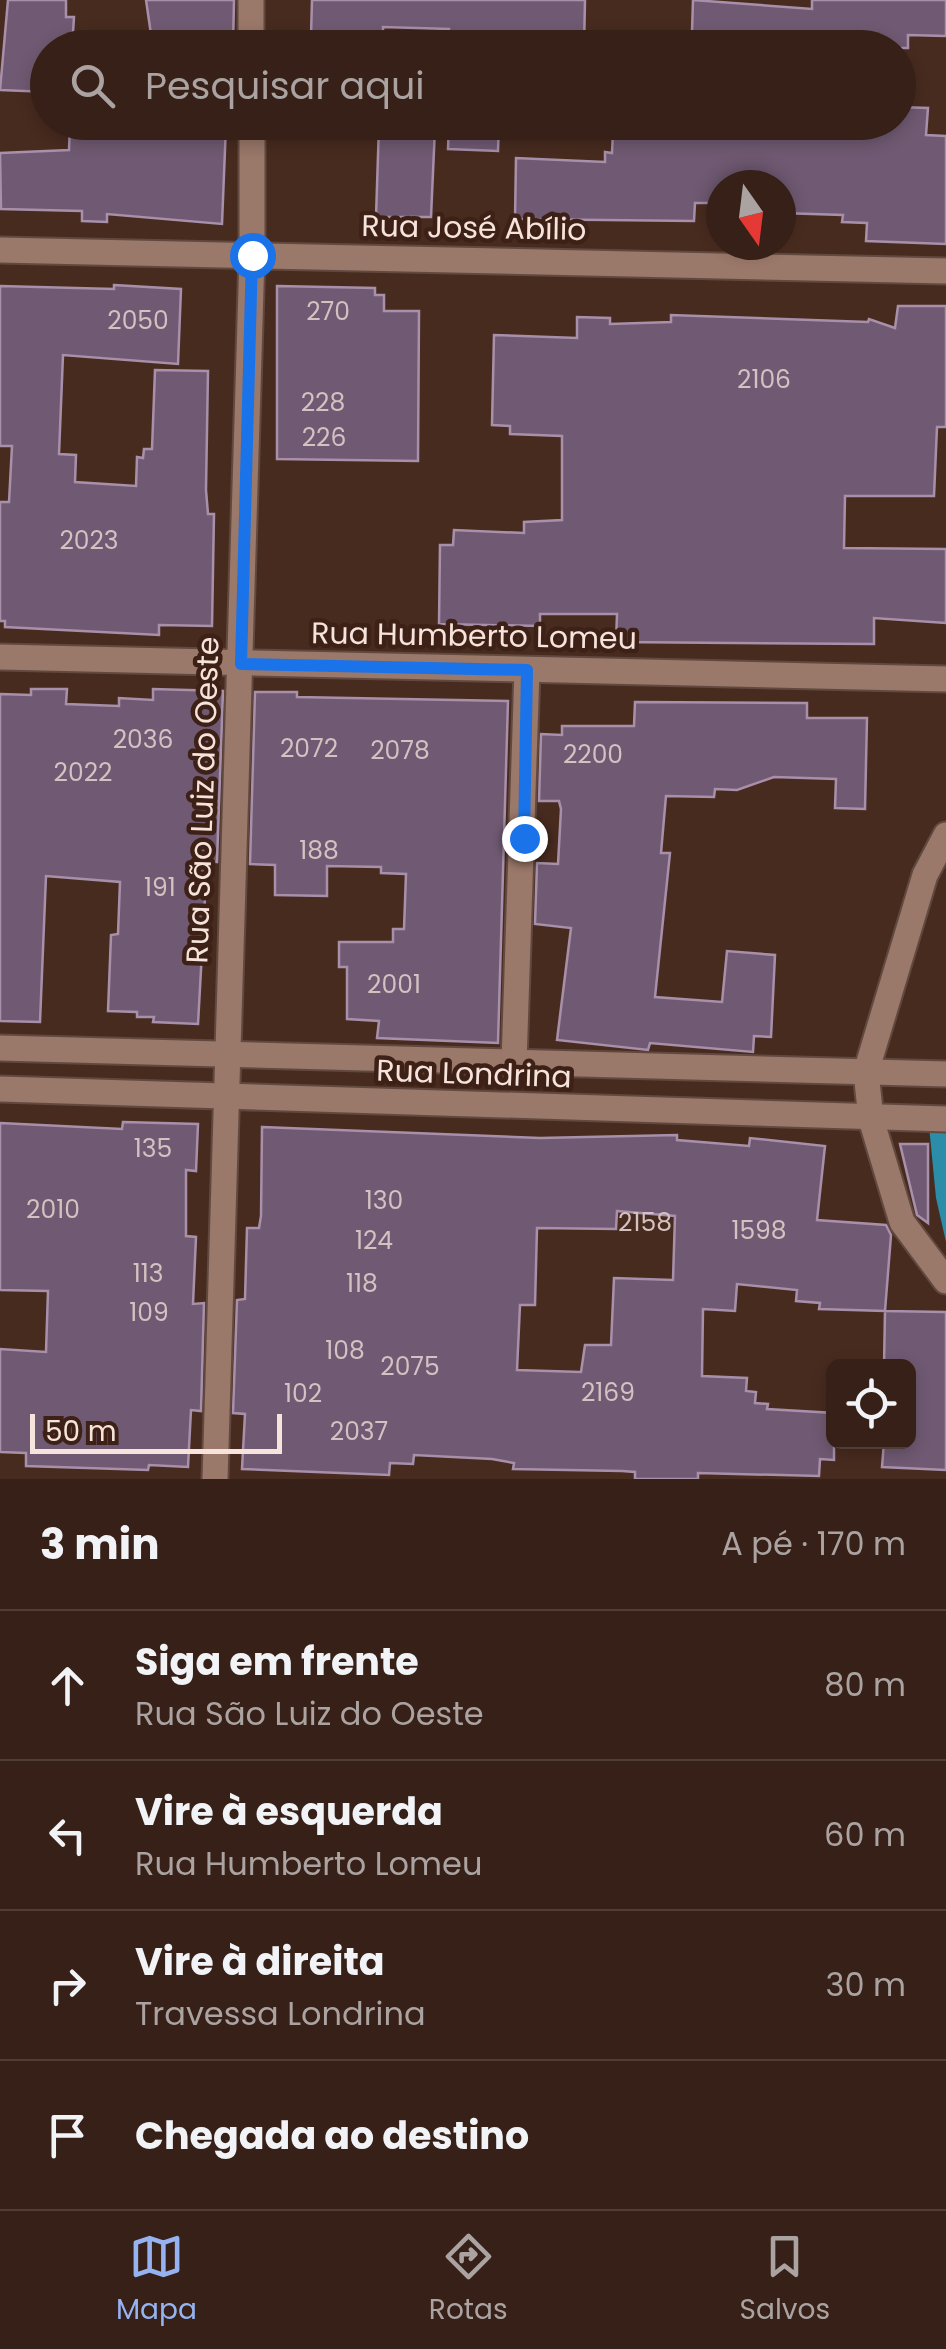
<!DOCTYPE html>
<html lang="pt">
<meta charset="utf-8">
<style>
:root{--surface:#362017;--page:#412d24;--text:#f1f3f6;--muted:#aaa3a1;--line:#503e36;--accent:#95b2f1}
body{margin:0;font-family:Poppins,sans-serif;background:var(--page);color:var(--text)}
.controls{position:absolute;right:30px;bottom:30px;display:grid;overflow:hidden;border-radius:15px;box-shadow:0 5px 15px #0003}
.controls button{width:90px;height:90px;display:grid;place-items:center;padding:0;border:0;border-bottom:2px solid var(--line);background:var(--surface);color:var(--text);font:50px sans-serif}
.compass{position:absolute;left:706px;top:170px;width:90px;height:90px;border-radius:50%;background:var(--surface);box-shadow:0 5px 15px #0003;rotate:166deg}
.scale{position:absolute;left:30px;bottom:25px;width:252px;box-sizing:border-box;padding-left:10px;border:5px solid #f6e3db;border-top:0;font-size:28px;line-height:35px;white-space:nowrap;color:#f6e3db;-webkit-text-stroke:8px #3d2116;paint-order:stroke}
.stop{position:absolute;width:30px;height:30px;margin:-22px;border:8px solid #1a73e8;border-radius:50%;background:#fff}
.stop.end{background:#1a73e8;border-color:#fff;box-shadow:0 2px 10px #0008}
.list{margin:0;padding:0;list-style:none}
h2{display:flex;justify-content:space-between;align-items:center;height:130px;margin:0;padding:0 40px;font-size:42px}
h2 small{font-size:32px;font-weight:400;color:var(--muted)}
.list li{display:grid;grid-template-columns:65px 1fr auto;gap:30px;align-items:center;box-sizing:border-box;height:150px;padding:0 40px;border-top:2px solid var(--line)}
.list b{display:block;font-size:38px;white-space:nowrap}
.list p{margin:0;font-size:32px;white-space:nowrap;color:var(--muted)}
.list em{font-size:32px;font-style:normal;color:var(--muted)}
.icon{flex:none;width:55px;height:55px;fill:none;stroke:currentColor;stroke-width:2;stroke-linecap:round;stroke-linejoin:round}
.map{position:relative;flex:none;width:946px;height:1479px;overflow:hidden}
.search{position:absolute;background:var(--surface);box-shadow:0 5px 15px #0003;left:30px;right:30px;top:30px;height:110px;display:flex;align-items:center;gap:25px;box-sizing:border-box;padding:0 35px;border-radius:55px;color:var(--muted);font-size:38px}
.sheet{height:730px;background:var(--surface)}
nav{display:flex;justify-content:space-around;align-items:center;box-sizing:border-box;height:140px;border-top:2px solid var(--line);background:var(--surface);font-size:28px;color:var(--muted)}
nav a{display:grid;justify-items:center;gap:5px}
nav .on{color:var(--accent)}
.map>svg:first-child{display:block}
.water{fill:#2b8da7}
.building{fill:#705a73;stroke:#a890ab;stroke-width:2.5;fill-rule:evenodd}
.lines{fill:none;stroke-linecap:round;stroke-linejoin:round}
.minor-casing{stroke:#61493f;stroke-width:29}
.minor{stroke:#9a786a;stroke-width:25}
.route{stroke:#1a73e8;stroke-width:12}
.labels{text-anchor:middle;stroke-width:9;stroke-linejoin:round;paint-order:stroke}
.number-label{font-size:25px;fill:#d4c1c1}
.street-label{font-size:30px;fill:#f6e3db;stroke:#3d2116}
</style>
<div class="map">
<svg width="946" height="1479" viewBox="0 0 946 1479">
<rect width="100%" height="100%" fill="#482b1f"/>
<!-- water -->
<polygon class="water" points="929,1126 946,1127 946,1242 936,1198"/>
<!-- building -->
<g class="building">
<polygon points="8,0 66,0 66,17 74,17 72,48 48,48 48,92 0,90"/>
<polygon points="146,0 234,0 233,48 153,48"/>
<polygon points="312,0 585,0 584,48 449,48 449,29 383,27 383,39 373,38 372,48 317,48 318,36 311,36"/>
<polygon points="693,0 812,9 812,0 946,0 946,36 908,35 908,48 718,48 718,40 710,40 709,32 692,32"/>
<polygon points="898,107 928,108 926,135 946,136 946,244 866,241 867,223 842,222 843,215 781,213 781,185 721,185 721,203 695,203 694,221 515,219 516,158 605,162 605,152 612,153 613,132 703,132 703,125 766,127 766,122 898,122"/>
<polygon points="70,122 226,125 222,224 107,214 107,222 82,221 82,211 1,209 0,153 69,150"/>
<polygon points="449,122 499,122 498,151 448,149"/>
<polygon points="379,125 435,128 431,217 376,217"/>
<polygon points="114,285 181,289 178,364 63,355 59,454 76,455 75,482 136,486 137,457 143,458 144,449 152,449 155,370 208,371 206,490 208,514 214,514 212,626 159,625 159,635 5,627 5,621 0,621 0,502 9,502 12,446 0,446 0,286 114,289"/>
<polygon points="277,286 375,288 375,295 384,295 384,311 419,311 418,461 277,459"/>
<polygon points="898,306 946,306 946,427 937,427 934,496 845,496 844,548 946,549 946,623 874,618 874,644 616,642 617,614 540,614 540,626 439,624 440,545 453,545 454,530 524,533 524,522 562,520 562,436 510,434 510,426 492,425 494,335 577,338 577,317 610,318 610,324 671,322 671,315 868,322 869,319 895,328"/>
<polygon points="31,689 67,689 66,704 119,706 119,698 153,700 153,689 223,691 217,862 207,862 198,1024 153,1022 154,1017 137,1017 137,1012 108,1011 111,935 118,934 120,882 46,876 40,1022 0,1021 0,694 31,695"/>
<polygon points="255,692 297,692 297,697 508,701 498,1043 377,1038 379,1021 347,1019 347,967 339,967 339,942 393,942 393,929 404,929 406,874 381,873 381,867 327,866 327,896 275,895 275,865 250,864"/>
<polygon points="635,702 807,703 807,718 867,718 865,809 835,808 836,779 774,777 737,790 715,789 714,797 666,796 661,853 670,853 655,997 722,1002 727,951 775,955 771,1037 754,1036 753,1052 650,1043 648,1050 557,1040 571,928 535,924 537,863 558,864 561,809 559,801 539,801 541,734 562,735 562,726 634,726"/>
<polygon points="123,1122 198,1124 196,1171 186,1170 186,1236 196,1237 193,1304 204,1303 201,1411 191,1410 188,1467 149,1465 148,1470 26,1466 26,1453 0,1452 0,1349 46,1352 48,1291 0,1290 0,1123 122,1129"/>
<path d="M 262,1127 L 540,1138 L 677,1135 L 677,1140 L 749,1146 L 750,1138 L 825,1146 L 817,1220 L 886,1225 L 891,1235 L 885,1311 L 946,1312 L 946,1470 L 882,1467 L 884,1442 L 908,1442 L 908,1366 L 884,1366 L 885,1311 L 819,1309 L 820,1303 L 796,1301 L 797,1290 L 737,1284 L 735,1311 L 703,1309 L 702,1376 L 747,1378 L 746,1391 L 756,1392 L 755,1403 L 768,1404 L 767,1409 L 834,1413 L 834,1460 L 820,1459 L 819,1476 L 698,1473 L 698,1479 L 635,1479 L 635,1472 L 622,1471 L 513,1469 L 514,1463 L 492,1459 L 414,1455 L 413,1464 L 390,1463 L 389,1475 L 242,1469 L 245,1414 L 233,1413 L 237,1300 L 245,1299 L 247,1228 L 259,1228 L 261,1216 ZM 617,1211 L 675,1216 L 673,1280 L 614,1278 L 611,1345 L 585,1345 L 581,1372 L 517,1370 L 520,1305 L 535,1305 L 537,1228 L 616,1229 Z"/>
<polygon points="900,1144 928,1144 928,1223 917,1215"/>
</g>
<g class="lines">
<defs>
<g id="minor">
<polyline points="251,0 251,48"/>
<polyline points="0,250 946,271"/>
<polyline points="0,657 946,679"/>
<polyline points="946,835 925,875 866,1072 871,1119 902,1222 946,1281"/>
<polyline points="0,1048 946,1074"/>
<polyline points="514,1063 527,670"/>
<polyline points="0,1089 946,1119"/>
<polyline points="215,1479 252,255 252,122"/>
</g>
</defs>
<!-- minor casing -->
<use href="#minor" class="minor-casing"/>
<!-- minor -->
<use href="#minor" class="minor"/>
</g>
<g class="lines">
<!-- route -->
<polyline class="route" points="252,255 241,664 527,670 524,838"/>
</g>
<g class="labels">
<!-- number labels -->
<g class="number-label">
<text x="328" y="320">270</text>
<text x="138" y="329">2050</text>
<text x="764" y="388">2106</text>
<text x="323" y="411">228</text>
<text x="324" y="446">226</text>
<text x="89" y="549">2023</text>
<text x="143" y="748">2036</text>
<text x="309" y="757">2072</text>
<text x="400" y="759">2078</text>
<text x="593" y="763">2200</text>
<text x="83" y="781">2022</text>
<text x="319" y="859">188</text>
<text x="160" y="896">191</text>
<text x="394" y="993">2001</text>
<text x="153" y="1157">135</text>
<text x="384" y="1209">130</text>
<text x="53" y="1218">2010</text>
<text x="645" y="1231">2158</text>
<text x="759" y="1239">1598</text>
<text x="374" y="1249">124</text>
<text x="148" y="1282">113</text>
<text x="362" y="1292">118</text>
<text x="149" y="1321">109</text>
<text x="345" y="1359">108</text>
<text x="410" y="1375">2075</text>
<text x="608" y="1401">2169</text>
<text x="303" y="1402">102</text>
<text x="359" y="1440">2037</text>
</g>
<!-- street labels -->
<g class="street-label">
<text transform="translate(474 228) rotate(1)" y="10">Rua José Abílio</text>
<text transform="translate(474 636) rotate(1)" y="10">Rua Humberto Lomeu</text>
<text transform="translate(203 800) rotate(-88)" y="10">Rua São Luiz do Oeste</text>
<text transform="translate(474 1074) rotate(2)" y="10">Rua Londrina</text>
</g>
</g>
</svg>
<div class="controls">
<button><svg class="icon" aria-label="locate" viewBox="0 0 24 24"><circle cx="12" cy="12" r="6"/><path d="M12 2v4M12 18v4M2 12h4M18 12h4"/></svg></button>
</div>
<svg class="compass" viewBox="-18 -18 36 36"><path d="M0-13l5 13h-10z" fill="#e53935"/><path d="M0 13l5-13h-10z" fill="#aaa3a1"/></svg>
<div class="scale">50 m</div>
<div class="stop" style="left:252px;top:255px"></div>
<div class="stop end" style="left:524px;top:838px"></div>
<div class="search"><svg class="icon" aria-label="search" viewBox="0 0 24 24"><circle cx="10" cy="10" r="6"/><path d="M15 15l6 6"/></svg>Pesquisar aqui</div>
</div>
<section class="sheet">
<h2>3 min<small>A pé · 170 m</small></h2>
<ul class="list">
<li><svg class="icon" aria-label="ahead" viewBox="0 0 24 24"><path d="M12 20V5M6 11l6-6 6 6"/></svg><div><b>Siga em frente</b><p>Rua São Luiz do Oeste</p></div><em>80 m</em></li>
<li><svg class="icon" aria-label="left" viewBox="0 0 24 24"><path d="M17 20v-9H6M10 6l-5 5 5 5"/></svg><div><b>Vire à esquerda</b><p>Rua Humberto Lomeu</p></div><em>60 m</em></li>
<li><svg class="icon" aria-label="right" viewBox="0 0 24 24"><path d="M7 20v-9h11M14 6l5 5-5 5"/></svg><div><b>Vire à direita</b><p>Travessa Londrina</p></div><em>30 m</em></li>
<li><svg class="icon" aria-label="arrive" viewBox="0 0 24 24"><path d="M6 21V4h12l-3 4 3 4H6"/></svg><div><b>Chegada ao destino</b></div></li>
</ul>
</section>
<nav>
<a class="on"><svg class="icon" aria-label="map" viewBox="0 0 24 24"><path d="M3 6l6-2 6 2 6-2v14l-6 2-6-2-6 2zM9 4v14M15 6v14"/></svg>Mapa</a>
<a><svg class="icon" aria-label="directions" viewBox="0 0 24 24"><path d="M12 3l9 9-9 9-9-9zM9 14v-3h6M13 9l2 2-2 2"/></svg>Rotas</a>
<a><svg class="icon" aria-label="saved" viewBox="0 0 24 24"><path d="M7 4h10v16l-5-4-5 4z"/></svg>Salvos</a>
</nav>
